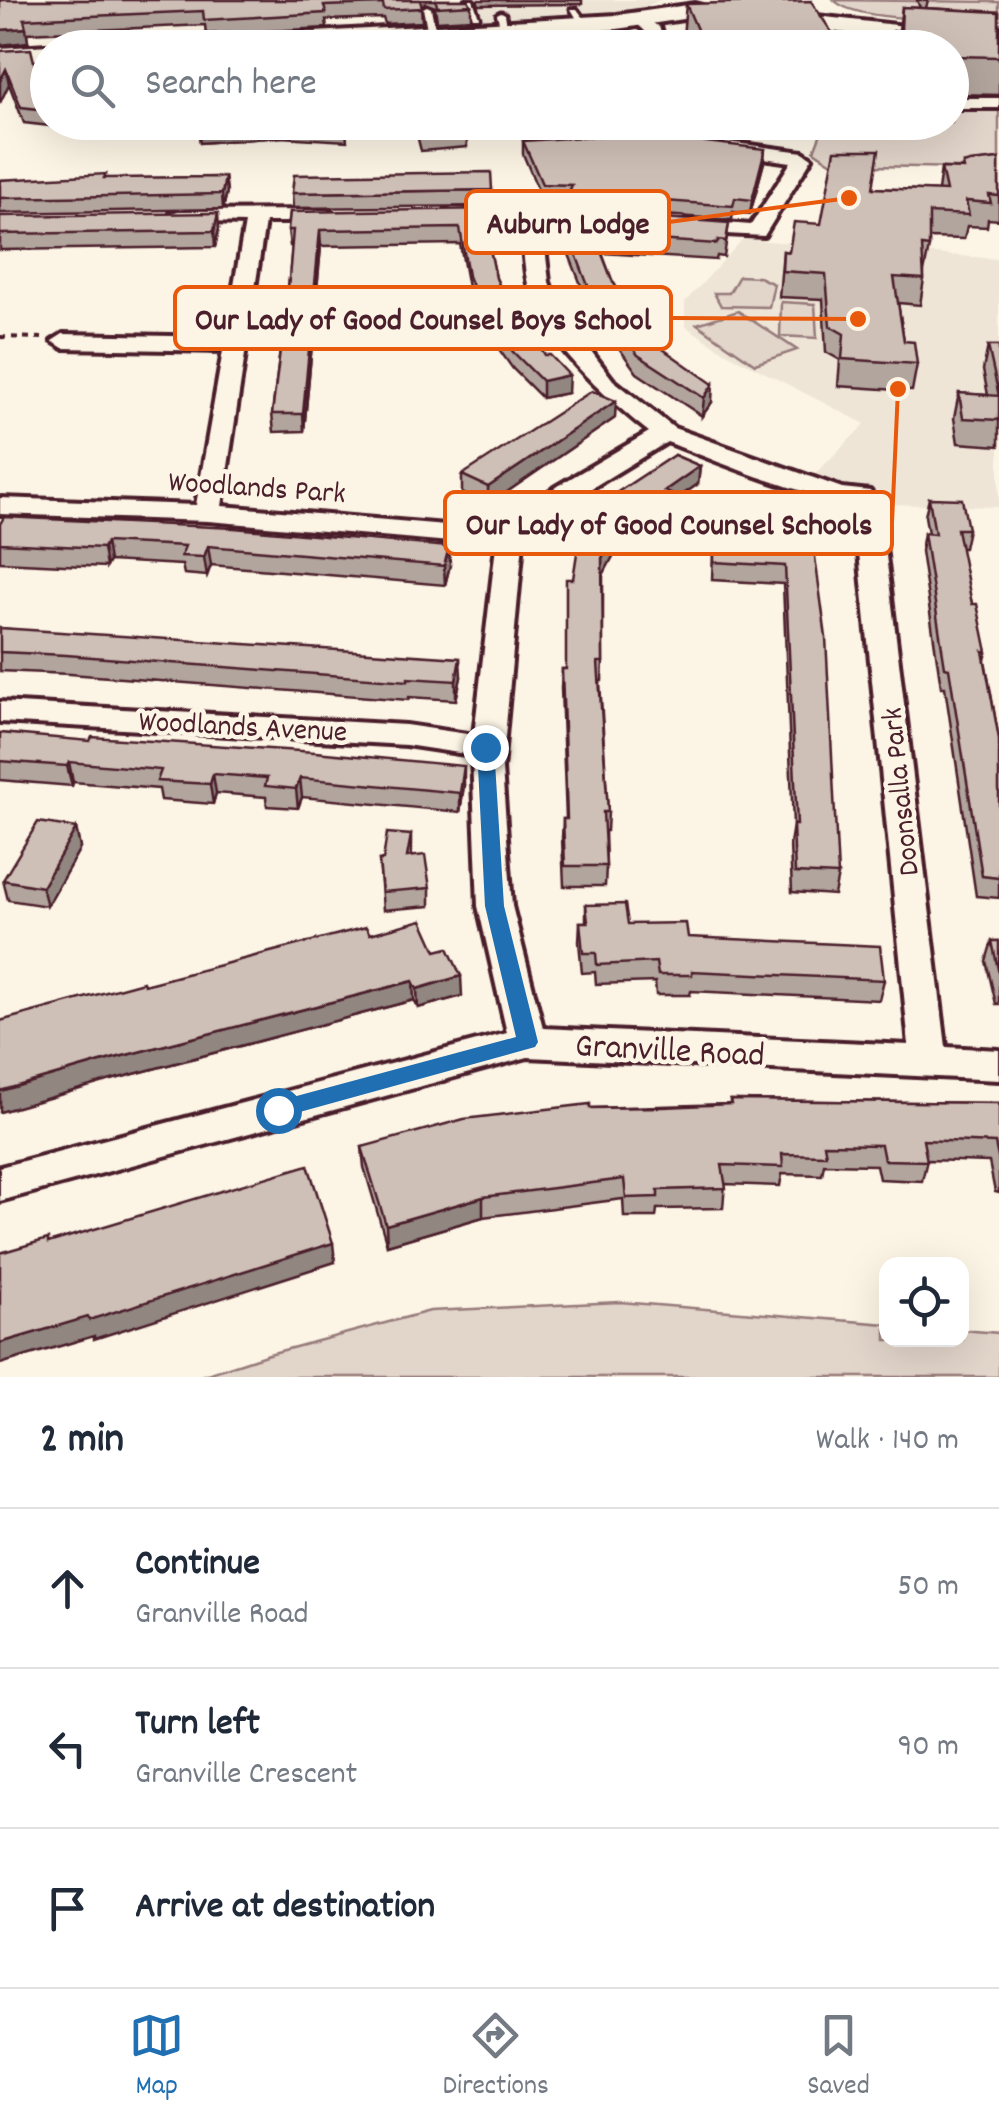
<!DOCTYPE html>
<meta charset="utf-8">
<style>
:root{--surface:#fff;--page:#f2f2f3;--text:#1f2937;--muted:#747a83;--line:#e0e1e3;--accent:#1f6fb2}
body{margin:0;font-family:Dekko,sans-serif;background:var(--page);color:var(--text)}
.controls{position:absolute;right:30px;bottom:30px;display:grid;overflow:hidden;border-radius:20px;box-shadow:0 10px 40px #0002}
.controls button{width:90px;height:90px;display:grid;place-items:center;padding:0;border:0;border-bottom:2px solid var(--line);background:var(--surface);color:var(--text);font:50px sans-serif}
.stop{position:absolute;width:30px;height:30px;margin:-22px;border:8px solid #1f6fb2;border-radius:50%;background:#fff}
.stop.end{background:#1f6fb2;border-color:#fff;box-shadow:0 2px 10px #0008}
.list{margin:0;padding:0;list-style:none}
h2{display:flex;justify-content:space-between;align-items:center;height:130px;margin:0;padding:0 40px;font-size:42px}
h2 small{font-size:32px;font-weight:400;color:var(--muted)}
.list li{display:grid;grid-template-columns:65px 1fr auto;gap:30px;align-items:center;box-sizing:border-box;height:160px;padding:0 40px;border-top:2px solid var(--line)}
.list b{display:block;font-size:38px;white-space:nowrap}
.list p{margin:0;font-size:32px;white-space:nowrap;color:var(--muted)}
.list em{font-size:32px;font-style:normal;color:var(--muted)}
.icon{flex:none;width:55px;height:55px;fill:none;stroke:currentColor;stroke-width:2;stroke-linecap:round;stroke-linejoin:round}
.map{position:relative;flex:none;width:999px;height:1377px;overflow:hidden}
.search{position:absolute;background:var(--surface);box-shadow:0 10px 40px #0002;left:30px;right:30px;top:30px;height:110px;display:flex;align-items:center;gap:25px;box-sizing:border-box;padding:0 35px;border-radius:55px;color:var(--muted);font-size:38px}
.sheet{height:610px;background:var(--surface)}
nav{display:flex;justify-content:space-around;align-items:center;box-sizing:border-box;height:140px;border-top:2px solid var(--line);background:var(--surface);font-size:28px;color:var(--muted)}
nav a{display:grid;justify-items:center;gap:5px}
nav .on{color:var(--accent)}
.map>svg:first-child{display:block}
.built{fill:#eee5d7}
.green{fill:#e2d5ca;stroke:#967a7a;stroke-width:2.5}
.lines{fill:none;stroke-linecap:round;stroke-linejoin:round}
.service-casing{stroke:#4a1f2b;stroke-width:7}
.minor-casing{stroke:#4a1f2b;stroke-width:8}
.secondary-casing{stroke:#4a1f2b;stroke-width:8}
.path{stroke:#4a1f2b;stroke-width:4;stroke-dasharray:6 6;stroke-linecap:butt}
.service{fill:#fcf5e5;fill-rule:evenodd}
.minor{fill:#fcf5e5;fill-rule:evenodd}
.secondary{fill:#fcf5e5;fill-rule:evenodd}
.wall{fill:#b2a59d;stroke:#4a1f2b;stroke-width:2.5}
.shaded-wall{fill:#918680;stroke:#4a1f2b;stroke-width:2.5}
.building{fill:#cfc0b7;stroke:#4a1f2b;stroke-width:2.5}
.route{fill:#1f6fb2}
.labels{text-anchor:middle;stroke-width:9;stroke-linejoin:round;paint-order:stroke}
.street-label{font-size:30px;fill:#4a1f2b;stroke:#fcf5e5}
.near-street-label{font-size:35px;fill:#4a1f2b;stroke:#fcf5e5}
.leader{fill:none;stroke:#e8590c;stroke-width:4}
.callout-dot{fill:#e8590c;stroke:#fcf5e5;stroke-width:4}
.callout{fill:#fcf5e5;stroke:#e8590c;stroke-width:4}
.callout-label{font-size:32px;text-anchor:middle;font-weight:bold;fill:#4a1f2b}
</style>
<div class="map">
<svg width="999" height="1377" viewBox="0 0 999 1377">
<rect width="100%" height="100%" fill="#fcf5e5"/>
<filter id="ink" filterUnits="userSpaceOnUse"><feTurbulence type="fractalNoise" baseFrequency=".01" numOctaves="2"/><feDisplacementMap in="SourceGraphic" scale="20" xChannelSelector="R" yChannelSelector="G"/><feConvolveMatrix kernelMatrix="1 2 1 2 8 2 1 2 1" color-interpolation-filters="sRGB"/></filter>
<g filter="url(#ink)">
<!-- built -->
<g class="built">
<polygon points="419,0 661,0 632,12 425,26"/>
<polygon points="743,239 999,259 999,507 887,504 811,478 865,424 728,354 685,326 685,302"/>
</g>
<!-- green -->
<g class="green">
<path d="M 834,0 L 999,2 L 999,19 C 963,20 855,23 834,0 Z"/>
<polygon points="952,108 999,108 999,169 835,165 814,151 825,123 952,122"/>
<polygon points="739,276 759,277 774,284 769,307 721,306 714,293 729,293"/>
<polygon points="781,302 815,304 817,338 780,336"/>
<polygon points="738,311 797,350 755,364 697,324"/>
<polygon points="620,1302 886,1324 886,1340 962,1340 962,1330 999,1333 999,1377 198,1377 269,1354 430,1311"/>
</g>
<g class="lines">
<defs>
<g id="service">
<polygon points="465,0 473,0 479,17 473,17"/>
<polygon points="427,6 431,8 436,34 432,36 428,34 423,8"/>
<polygon points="571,9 577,9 588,24 587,26 581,26"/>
<polygon points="501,12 505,14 508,32 501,30 497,14"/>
</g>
<g id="minor">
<polygon points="641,15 659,27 668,48 651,48 646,32 633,20"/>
<polygon points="535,24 547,24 573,48 555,48 535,30"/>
<rect x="952" y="98" width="47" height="10"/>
<path d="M 387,122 L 488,122 C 467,136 408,136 387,122 Z"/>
<polygon points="727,142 803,152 812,158 764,236 687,232 677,226 687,220 751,225 791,162 720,152 720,144"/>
<path d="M 453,208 L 604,213 L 607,217 L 597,223 L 542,222 L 549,282 L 559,309 L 613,380 L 674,428 L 842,488 L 870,491 L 874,497 C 854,520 700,454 667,442 L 572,500 L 523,542 L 502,769 L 512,906 L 543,1028 L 909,1045 L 856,523 L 869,515 L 882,523 L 946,1047 L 999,1050 L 999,1080 L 528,1057 L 0,1201 L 0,1167 L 507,1033 L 478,906 L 472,755 L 406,745 L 0,722 L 0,702 L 406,725 L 474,735 L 496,546 L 208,521 L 0,514 L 0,498 L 196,505 L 223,351 L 63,348 L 52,341 L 63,334 L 225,337 L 245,223 L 171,221 L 171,213 L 178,211 L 327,210 L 337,216 L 327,222 L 265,222 L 222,506 L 504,530 L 554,488 L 649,432 C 604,396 542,341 528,284 C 523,264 523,242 522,221 L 446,218 L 446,210 Z"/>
</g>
<g id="secondary">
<polygon points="695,4 703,6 706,11 703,16 617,29 288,48 143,48 154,41 617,15"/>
<polygon points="772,11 914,27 999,27 999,41 914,41 764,23 761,18 764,13"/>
<polygon points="48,45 57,48 48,48 48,59 0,62 0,48"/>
</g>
</defs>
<!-- service casing -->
<use href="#service" class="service-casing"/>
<!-- minor casing -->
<use href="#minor" class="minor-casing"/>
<!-- secondary casing -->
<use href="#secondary" class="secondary-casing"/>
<!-- path -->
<polyline class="path" points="0,337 42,338"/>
<!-- service -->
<use href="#service" class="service"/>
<!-- minor -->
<use href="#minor" class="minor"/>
<!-- secondary -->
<use href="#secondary" class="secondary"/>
</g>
<!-- wall -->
<g class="wall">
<polygon points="0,0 468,0 471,5 471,19 437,21 435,7 425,3 421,5 422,22 385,24 383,18 326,20 327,28 206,34 205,25 27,33 28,42 0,45"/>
<polygon points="477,0 582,0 582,4 479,5"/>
<polygon points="917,0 928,0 926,8 999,12 999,95 952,94 952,48 892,48 894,31 899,30 902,7 920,8"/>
<polygon points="686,4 833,48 688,48 683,37"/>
<polygon points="500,28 546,48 506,48 500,40"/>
<polygon points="390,32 485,43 485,48 391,48"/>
<polygon points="0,51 36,70 48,78 48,122 58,122 59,127 24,123 9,84"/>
<polygon points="197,122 345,122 347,141 280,137 200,143"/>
<polygon points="416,122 467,132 467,147 421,151 417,135"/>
<polygon points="582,122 617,122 623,132 764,162 750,214 733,212 732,220 568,208 568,198 541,197 523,154 523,141 591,137"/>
<polygon points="663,122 708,122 707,130 668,131"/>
<polygon points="720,122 779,122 779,125 723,129"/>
<polygon points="999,159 999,220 988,219 987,227 967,226 964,239 929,238 929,247 924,272 924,279 920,305 898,303 904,341 917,364 912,391 838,386 840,360 826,352 823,299 779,297 783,251 789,252 821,224 873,188 938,191 941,168 962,169 963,164"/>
<polygon points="225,177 227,192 223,209 0,213 0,180"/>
<polygon points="492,190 492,206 293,208 292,193"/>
<polygon points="290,212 495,230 495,246 489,246 496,278 507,303 568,393 542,398 513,369 481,324 469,293 460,244 321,246 304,431 274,432 272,414 289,279 292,246 290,246 288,230"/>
<polygon points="0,216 219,229 215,247 0,250"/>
<polygon points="729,223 724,257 717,256 716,260 602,253 612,280 626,304 663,349 712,402 702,416 637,373 590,308 565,244 552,242 552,226"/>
<polygon points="988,346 999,346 999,446 958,443 954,418 959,393 988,395 983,370"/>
<polygon points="615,418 488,505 462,493 462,475"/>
<polygon points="674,455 700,466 698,484 672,502 672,513 640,536 627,530 603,575 603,662 602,681 600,681 608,812 607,831 605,831 606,866 605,886 564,886 562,838 563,819 566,819 561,688 562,669 566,669 573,579"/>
<polygon points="775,496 838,875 834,895 792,892 790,844 793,825 783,584 712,580 714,518 755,520 757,501 774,502"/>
<polygon points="929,498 968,529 964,548 960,548 972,604 987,652 985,660 999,739 999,898 976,896 945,687 941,687 921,551 924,533 928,533 925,516"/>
<polygon points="0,524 449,547 450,565 445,585 211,565 207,576 184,574 182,565 109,561 106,567 0,562"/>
<polygon points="0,628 461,677 456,700 409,697 408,700 70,674 0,671"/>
<polygon points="0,733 464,785 460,812 302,797 298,808 267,806 266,797 216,793 213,804 161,800 159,789 73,782 72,786 0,780"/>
<polygon points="76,828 80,848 47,906 8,900 3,880"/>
<polygon points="411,835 411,857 430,888 430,906 383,910 379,860 383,860"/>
<polygon points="586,905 628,924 884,980 879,1000 691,991 690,995 656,995 655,982 596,984 595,972 582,973 579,942 580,922 586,922"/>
<polygon points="370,934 436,951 462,996 418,1008 414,1000 115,1079 144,985"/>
<polygon points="992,941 999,941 999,1004 996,1004 986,961"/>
<polygon points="730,1100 999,1103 999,1193 995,1192 989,1162 927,1160 922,1181 879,1179 876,1165 824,1164 822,1175 782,1174 780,1186 725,1184 723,1208 657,1209 656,1217 624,1217 623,1199 483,1217 387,1245 364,1167 362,1147 590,1108 730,1104"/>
</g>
<!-- shaded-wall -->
<g class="shaded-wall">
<polygon points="26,28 28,42 0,45 0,30"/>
<polygon points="6,69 9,84 0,103 0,81"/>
<polygon points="106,122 125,122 108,136"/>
<polygon points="279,122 280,137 200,143 198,128"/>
<polygon points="765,149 764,162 750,214 752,200"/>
<polygon points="225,177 227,192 223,209 222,194"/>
<polygon points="218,213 219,229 215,247 214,231"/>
<polygon points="320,230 321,246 304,431 303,414"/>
<polygon points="569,375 568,393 542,398 542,381"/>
<polygon points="713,384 712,402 702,416 704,398"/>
<polygon points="616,401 615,418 488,505 488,487"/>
<polygon points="700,466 698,484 672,502 672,513 640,536 641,517 664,491"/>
<polygon points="628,511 627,530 602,577 602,558"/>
<polygon points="106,542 109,561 106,567 103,548"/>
<polygon points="208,546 211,565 207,576 204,557"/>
<polygon points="449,547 450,565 445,585 444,566"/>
<polygon points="460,658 461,677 456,700 456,681"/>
<polygon points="69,762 73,782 72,786 67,766"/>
<polygon points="464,766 464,785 460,812 460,793"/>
<polygon points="213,774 216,793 213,804 210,784"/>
<polygon points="300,778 302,797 298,808 296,789"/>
<polygon points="76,828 80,848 47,906 42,887"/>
<polygon points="461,976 462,996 418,1008 417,989"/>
<polygon points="413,981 414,1000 115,1079 0,1112 0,1091 111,1059"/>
<polygon points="483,1197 483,1217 387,1245 386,1225"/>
<polygon points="333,1243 335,1262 94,1339 94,1336 0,1364 0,1343"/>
</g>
<!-- building -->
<g class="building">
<polygon points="0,0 420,0 422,8 384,10 383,4 324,6 326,13 204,20 203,11 24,19 26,28 0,30"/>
<polygon points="436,0 468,0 471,5 437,7"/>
<polygon points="811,1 835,37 830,48 705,48 686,4"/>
<polygon points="902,7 999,12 999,57 952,56 952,48 908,48 894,31 901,30"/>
<polygon points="480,27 485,43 430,43 431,48 395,48 390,32"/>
<polygon points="515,27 546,48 516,48 500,28"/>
<polygon points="330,35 333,48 209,48 207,38"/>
<polygon points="31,49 36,70 45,69 48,78 48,110 21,107 6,69 0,81 0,51"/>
<polygon points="198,122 272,122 198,128"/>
<polygon points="286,122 345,122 346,126"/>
<polygon points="417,122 463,122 467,132 420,136"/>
<polygon points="590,122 617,122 623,132 765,149 752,200 735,198 733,206 568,194 572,185 542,184 523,141 599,136"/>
<polygon points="835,150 879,150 873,188 946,191 941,168 964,169 963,164 970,162 999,159 999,196 989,195 991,203 966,201 969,215 929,213 929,247 922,246 924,279 894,277 904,341 914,342 917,364 842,359 844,334 830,326 826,274 782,271 783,251 789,252 794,222 821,224"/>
<polygon points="491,172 492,190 292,193 294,175"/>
<polygon points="106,174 104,178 225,177 222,194 0,198 0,180"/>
<polygon points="494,209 495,230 486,230 496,278 507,303 512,302 545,355 550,355 569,375 542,381 513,352 480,307 468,276 460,228 320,230 303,414 272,414 289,279 293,230 288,230 290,212"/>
<polygon points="560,210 729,223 726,241 718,240 717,244 595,236 612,280 626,304 663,349 713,384 704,398 638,355 590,291 566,228 552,226"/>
<polygon points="218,213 214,231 0,234 0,216"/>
<polygon points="988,346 999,346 999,420 963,418 959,393 999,396"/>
<polygon points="592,391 616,401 488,487 462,475"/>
<polygon points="674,455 700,466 664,491 673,495 641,517 628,511 602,558 603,662 598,662 608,812 603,812 606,866 565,866 563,819 567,819 562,669 566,669 566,579 573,579 580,534 595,507"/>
<polygon points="775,496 807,498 826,637 838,875 795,873 793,825 797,825 785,566 714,562 714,518 757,520 757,501 775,502"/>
<polygon points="929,498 962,499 968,529 957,529 972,604 977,604 987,652 983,651 999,739 999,878 982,876 949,668 945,667 924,533 935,534"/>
<polygon points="4,517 234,528 449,547 444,566 208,546 204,557 181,556 185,546 106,542 103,548 0,543 0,524"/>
<polygon points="0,628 460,658 456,681 408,678 408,681 66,655 0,652"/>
<polygon points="0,733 90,741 92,737 315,752 464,766 460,793 300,778 296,789 265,786 267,778 213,774 210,784 157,781 161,770 69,762 67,766 0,761"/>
<polygon points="38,822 76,828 42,887 3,880"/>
<polygon points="387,833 411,835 407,857 425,855 430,888 382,892 379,860 383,860"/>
<polygon points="625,904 628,924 686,923 688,937 880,946 884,980 692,971 692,975 658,975 656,962 597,965 596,953 583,953 580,922 588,922 586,905"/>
<polygon points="422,920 436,951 448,948 461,976 417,989 413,981 111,1059 0,1091 0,1021 143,982 144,985 366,927 370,934"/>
<polygon points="992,941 999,941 999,974"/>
<polygon points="730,1100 999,1103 999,1162 995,1143 923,1140 927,1161 884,1160 881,1145 824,1144 826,1155 782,1154 783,1167 722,1165 726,1188 658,1190 658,1197 626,1198 624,1179 483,1197 386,1225 362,1147 464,1119 590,1104 590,1108 663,1107 731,1104"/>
<polygon points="308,1165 333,1243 89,1320 88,1317 0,1343 0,1253 48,1239 48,1243"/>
</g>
</g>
<!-- route -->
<polygon class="route" points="485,741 494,747 504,906 538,1042 535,1047 278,1118 271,1116 268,1110 271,1104 278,1101 516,1037 485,906 477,747"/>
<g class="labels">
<!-- street labels -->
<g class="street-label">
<text transform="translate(257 486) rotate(4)" y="10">Woodlands Park</text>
<text transform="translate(243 725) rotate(3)" y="10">Woodlands Avenue</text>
<text transform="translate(899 792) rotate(-96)" y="10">Doonsalla Park</text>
</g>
<!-- near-street labels -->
<g class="near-street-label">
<text transform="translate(670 1048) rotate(3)" y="12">Granville Road</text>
</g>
</g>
<!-- callouts -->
<path class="leader" d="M849 198L669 222M858 319L671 318M898 389L892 523"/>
<g class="callout-dot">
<circle cx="849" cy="198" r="10"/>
<circle cx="858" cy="319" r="10"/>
<circle cx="898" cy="389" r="10"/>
</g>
<g class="callout">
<rect x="466" y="191" width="203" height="62" rx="10"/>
<rect x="175" y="287" width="496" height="62" rx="10"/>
<rect x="445" y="492" width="447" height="62" rx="10"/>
</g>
<g class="callout-label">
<text x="568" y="233">Auburn Lodge</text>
<text x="423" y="329">Our Lady of Good Counsel Boys School</text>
<text x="669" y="534">Our Lady of Good Counsel Schools</text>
</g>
</svg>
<div class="controls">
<button><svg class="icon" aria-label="locate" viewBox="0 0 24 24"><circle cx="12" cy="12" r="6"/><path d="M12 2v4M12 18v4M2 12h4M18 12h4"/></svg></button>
</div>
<div class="stop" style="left:278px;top:1110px"></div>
<div class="stop end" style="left:485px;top:747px"></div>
<div class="search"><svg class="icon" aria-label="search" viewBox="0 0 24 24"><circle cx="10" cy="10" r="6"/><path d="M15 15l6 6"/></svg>Search here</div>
</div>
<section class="sheet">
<h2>2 min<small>Walk · 140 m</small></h2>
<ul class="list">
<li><svg class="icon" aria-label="ahead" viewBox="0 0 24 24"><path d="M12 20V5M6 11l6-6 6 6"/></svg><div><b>Continue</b><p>Granville Road</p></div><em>50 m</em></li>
<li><svg class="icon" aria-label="left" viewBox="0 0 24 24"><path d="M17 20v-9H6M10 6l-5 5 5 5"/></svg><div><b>Turn left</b><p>Granville Crescent</p></div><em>90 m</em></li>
<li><svg class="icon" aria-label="arrive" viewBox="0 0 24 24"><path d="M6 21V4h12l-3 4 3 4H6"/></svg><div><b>Arrive at destination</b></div></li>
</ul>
</section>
<nav>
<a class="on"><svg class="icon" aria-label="map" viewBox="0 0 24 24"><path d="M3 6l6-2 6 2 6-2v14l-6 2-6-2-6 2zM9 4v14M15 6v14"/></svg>Map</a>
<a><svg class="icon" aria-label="directions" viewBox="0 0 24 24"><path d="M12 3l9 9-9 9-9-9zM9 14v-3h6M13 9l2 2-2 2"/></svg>Directions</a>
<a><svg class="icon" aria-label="saved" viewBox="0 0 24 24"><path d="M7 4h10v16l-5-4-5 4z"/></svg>Saved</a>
</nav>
